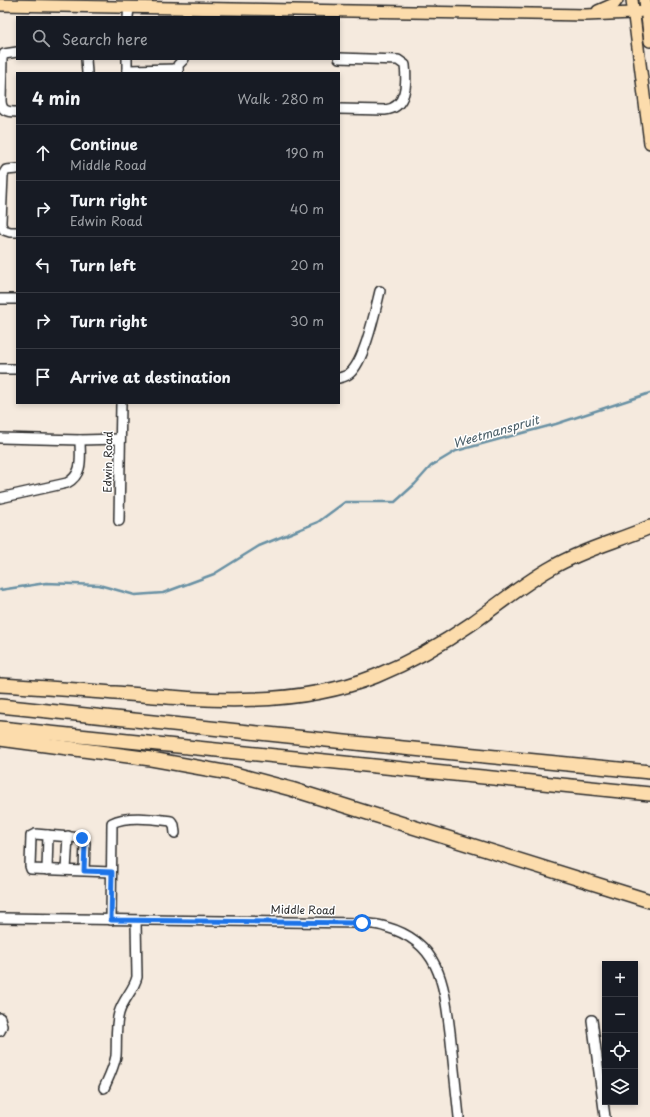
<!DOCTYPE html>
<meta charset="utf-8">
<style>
:root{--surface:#171b24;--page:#242831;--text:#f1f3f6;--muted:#9ea1a6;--line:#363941}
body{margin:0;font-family:"Playpen Sans",sans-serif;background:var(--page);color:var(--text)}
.controls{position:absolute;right:12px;bottom:12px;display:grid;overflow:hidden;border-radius:0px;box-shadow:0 2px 6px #0003}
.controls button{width:36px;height:36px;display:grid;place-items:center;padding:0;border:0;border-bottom:1px solid var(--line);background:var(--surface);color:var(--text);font:20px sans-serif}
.stop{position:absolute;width:12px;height:12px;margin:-9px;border:3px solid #1a73e8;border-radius:50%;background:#fff}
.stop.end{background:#1a73e8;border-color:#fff;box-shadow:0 1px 4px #0008}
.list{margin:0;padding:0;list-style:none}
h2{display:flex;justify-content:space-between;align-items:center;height:52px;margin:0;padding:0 16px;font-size:17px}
h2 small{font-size:13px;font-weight:400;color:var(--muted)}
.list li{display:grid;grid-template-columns:26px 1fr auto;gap:12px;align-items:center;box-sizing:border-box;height:56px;padding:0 16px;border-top:1px solid var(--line)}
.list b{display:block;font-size:15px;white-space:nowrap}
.list p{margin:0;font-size:13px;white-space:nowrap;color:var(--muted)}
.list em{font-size:13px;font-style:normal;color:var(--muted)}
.icon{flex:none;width:22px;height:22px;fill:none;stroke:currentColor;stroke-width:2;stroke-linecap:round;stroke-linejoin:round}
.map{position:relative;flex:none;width:650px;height:1117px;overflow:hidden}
.search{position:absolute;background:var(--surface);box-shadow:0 2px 6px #0003;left:16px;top:16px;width:324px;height:44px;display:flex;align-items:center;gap:10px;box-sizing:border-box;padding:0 14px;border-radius:0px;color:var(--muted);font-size:15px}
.panel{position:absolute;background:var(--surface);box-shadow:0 2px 6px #0003;left:16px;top:72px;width:324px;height:332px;border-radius:0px}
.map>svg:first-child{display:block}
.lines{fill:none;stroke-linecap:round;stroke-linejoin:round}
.stream{stroke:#6991a4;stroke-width:2.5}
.minor-casing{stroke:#2b2b2b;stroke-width:12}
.major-casing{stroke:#2b2b2b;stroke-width:14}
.highway-casing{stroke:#2b2b2b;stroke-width:16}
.minor{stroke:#fff;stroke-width:9}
.major{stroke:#fcdcac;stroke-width:11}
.highway{stroke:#fcdcac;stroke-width:13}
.route{stroke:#1a73e8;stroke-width:5}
.labels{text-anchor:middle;stroke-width:3;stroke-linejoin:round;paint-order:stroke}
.street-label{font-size:11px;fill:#2b2b2b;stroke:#fff}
.water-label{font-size:12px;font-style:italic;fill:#4a5e67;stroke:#fff}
</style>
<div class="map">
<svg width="650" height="1117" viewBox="0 0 650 1117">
<rect width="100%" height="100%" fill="#f5eade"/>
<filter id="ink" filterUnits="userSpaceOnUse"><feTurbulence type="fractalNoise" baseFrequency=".025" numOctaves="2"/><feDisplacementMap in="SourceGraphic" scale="8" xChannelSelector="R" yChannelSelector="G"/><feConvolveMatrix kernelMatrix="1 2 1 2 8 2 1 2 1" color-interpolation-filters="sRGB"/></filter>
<g filter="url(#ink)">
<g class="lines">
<!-- stream -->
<polyline class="stream" points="0,590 46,583 99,585 135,595 163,593 214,574 259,546 318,522 345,502 395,502 415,484 431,466 456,451 556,424 650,393"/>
<defs>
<g id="minor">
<polyline points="128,17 129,8"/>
<path d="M 17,52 L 4,54 L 2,58 L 1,100 C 1,111 7,112 17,112"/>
<path d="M 339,58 L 398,60 L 405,65 C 407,82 407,108 385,110 L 339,109"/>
<polyline points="86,59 87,73"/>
<polyline points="127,70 178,69"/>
<polyline points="127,73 127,59"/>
<polyline points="178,73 178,65 184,59"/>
<polyline points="17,169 6,170 3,175 1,221 1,225 4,230 10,232 17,232"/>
<polyline points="0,299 17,299"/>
<polyline points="0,369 17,369"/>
<path d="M 339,378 C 343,377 347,376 350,373 C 365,360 375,311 380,291"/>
<polyline points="0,438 80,440 120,439"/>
<path d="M 0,498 L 67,483 C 84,474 80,457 80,440"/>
<polyline points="119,521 121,403"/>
<polyline points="47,870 48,835"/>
<polyline points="66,870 68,836"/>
<polyline points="84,871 85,843 82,838 35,834 31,836 30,866 31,869 111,872"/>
<path d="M 0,918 L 362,923 C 370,924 378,924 386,927 C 440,942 444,984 450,1032 C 453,1061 456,1089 459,1117"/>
<path d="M 111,920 L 112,823 C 127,815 154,819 171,821 L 174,825 L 175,833"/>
<polyline points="0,1018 2,1026 0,1031"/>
<polyline points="592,1020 605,1117"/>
<path d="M 104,1088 C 109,1077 114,1067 116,1056 C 117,1041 115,1027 119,1013 C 123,999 134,990 137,977 L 136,921"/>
</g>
<g id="major">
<polyline points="632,0 650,143"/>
<polyline points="645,0 650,41"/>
<polyline points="0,5 586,15 633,13 646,10"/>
<polyline points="598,11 614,4 617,0"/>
</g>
<g id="highway">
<path d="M 0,685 C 38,687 76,690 115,693 C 202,700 293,709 376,676 C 410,662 441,645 471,624 C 498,605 524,583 553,567 C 584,549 618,541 650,527"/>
<polyline points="0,706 403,748 650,772"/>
<polyline points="0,728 650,794"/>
<polyline points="0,739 151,759 235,774 291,789 650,901"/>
</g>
</defs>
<!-- minor casing -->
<use href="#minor" class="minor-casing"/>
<!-- major casing -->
<use href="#major" class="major-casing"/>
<!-- highway casing -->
<use href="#highway" class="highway-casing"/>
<!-- minor -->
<use href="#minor" class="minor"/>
<!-- major -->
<use href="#major" class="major"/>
<!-- highway -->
<use href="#highway" class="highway"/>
</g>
</g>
<g class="lines" filter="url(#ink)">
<!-- route -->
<polyline class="route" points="82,838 85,843 84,871 112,872 111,920 362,923"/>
</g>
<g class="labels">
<!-- street labels -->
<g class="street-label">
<text transform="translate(108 462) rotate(-89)" y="4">Edwin Road</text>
<text transform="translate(303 910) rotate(1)" y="4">Middle Road</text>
</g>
<!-- water labels -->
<g class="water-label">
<text transform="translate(496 432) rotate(-16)" y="4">Weetmanspruit</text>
</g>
</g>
</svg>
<div class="controls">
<button>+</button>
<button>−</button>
<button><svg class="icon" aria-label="locate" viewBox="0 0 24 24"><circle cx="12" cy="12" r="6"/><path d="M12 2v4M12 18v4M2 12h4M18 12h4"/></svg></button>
<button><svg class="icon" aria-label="layers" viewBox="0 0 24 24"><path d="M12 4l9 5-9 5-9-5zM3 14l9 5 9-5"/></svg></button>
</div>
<div class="stop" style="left:362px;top:923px"></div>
<div class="stop end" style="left:82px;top:838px"></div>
<div class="search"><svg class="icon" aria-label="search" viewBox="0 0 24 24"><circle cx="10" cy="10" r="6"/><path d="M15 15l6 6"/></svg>Search here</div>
<section class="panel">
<h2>4 min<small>Walk · 280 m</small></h2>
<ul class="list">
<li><svg class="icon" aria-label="ahead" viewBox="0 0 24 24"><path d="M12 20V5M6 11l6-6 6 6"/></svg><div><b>Continue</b><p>Middle Road</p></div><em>190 m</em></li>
<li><svg class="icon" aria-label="right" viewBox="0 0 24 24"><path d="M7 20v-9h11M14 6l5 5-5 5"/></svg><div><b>Turn right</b><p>Edwin Road</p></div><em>40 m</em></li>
<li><svg class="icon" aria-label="left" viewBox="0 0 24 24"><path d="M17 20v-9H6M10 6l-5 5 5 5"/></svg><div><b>Turn left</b></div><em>20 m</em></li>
<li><svg class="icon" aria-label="right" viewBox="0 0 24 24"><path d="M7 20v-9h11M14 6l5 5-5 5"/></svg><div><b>Turn right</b></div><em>30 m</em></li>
<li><svg class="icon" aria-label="arrive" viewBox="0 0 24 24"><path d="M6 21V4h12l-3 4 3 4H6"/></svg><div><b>Arrive at destination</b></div></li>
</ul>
</section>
</div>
